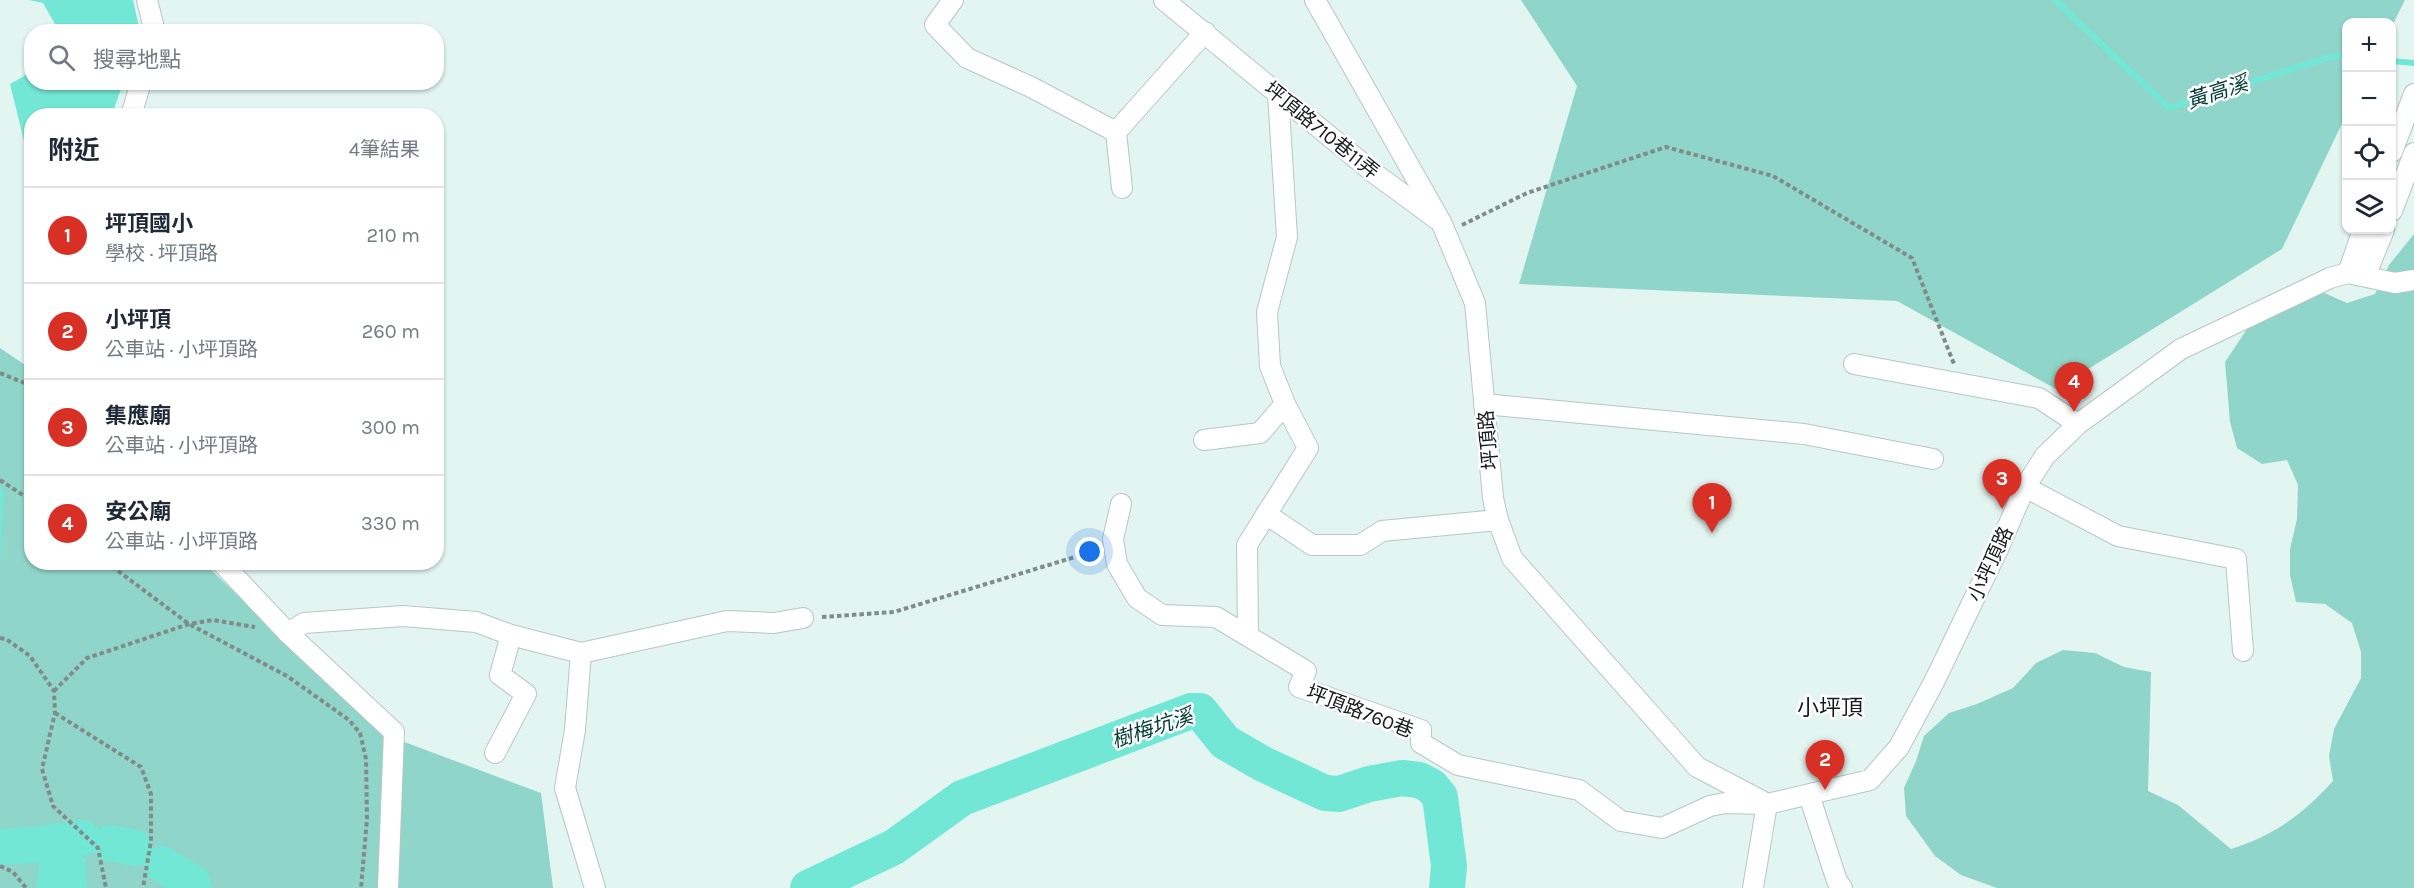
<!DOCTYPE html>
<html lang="zh-TW">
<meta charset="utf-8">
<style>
:root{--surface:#fff;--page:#f6f6f7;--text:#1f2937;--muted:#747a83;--line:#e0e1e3;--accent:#d93025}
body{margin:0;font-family:Karla,"Noto Sans TC",sans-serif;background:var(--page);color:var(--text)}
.controls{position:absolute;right:18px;top:18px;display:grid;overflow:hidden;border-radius:12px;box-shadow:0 2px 4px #0004}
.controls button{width:54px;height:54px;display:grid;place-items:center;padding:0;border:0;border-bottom:2px solid var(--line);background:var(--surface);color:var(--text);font:30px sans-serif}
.you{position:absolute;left:1090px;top:552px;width:21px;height:21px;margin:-15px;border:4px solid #fff;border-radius:50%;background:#1a73e8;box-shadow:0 0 0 9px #1a73e833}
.badge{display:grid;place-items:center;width:39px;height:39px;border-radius:50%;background:var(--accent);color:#fff;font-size:20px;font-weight:700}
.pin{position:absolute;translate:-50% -50px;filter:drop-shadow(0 2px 3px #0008)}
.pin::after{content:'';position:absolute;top:32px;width:21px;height:18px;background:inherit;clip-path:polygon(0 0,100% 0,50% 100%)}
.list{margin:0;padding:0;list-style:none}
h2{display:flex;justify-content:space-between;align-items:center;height:78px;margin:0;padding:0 24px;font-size:26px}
h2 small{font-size:20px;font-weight:400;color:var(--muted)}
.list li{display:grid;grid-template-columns:39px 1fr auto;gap:18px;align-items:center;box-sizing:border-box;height:96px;padding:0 24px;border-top:2px solid var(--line)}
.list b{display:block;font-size:22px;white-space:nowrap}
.list p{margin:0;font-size:20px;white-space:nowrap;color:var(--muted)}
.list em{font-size:20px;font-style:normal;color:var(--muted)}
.icon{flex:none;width:33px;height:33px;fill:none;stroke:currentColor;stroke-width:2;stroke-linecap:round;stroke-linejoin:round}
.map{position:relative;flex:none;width:2414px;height:888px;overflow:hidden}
.search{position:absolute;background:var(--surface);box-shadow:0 2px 4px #0004;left:24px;top:24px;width:420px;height:66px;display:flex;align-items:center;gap:15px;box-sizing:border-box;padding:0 21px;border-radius:24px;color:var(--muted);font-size:22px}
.panel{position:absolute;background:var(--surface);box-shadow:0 2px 4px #0004;left:24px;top:108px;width:420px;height:462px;border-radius:24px}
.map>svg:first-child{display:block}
.green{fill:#90d5c9}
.water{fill:#73e7d5}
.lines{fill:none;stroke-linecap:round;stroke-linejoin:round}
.stream{stroke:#73e7d5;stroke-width:6}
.river{stroke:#73e7d5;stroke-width:36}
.minor-casing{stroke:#b6c7c4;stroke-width:22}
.path{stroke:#808c8a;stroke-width:4;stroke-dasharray:4.5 3;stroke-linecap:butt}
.minor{stroke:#fff;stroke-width:20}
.labels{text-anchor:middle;stroke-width:5;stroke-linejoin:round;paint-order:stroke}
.street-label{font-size:20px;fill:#161c1b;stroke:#fff}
.water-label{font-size:21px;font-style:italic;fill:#033c35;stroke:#fff}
.quarter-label{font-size:22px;fill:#161c1b;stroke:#fff}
</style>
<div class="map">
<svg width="2414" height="888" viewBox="0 0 2414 888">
<rect width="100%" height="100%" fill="#e3f5f1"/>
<!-- green -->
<g class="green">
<polygon points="1521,0 2405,0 2392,26 2392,22 2346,22 2346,115 2282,249 2056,389 1897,301 1519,284 1577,86"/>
<path d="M 2414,234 L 2414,888 L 1997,888 L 1961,875 L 1935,856 L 1906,816 L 1904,788 L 1916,761 L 1924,736 L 1949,713 L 1977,704 L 2013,688 L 2036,663 L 2063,650 L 2095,653 L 2124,667 L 2151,672 L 2148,791 L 2178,805 L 2231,849 C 2275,835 2302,815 2333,781 L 2329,756 L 2334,729 L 2361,678 L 2361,652 L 2352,623 L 2325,604 L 2296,602 L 2290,575 L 2290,549 L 2297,519 L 2298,485 L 2287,460 L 2262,464 L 2237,448 L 2230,422 L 2225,362 L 2259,311 L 2320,291 L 2347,303 L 2375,294 L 2389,265 Z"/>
<polygon points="0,348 31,369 32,562 204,563 383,734 541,793 553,888 0,888"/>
</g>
<!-- water -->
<g class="water">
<polygon points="29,0 133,0 140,31 59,31 43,3"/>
<polygon points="31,72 32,82 123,83 112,115 32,116 31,169 10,84"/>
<polygon points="0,487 4,490 0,568"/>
<polygon points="71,852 85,858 87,888 36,888 40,858"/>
</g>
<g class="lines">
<!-- stream -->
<g class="stream">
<polyline points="2055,0 2169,108 2333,56 2346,57"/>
<polyline points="2392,61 2414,63"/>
</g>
<!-- river -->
<g class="river">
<polyline points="110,843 135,848"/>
<polyline points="0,847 32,845 82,838"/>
<polyline points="162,864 193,883 194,888"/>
<polyline points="808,888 894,847 962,798 1191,711 1200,711 1225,742 1263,764 1325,793 1339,794 1369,784 1402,778 1419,780 1431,786 1440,797 1449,866 1447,888"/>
</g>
<defs>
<g id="minor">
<polyline points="147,0 155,32"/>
<polyline points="953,0 935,25 967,58 1031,87 1116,132 1205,32"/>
<polyline points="1164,0 1374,173 1438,220"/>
<polyline points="1315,0 1442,224 1475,303 1493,498 1498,520 1512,558 1697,767 1762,801"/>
<polyline points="131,116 141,82"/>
<polyline points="1116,132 1122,188"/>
<polyline points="2392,152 2414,94"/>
<polyline points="2392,211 2414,153"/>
<polyline points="2348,273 2363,230"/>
<polyline points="2365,276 2384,230"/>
<polyline points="1854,364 2039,398 2078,424"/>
<polyline points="1484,404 1804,434 1933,459"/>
<polyline points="1204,440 1260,433 1285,404"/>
<polyline points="2025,487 2118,536 2236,559 2243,651"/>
<polyline points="1121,504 1113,539 1117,564 1137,598 1162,615 1216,617 1306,671 1299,687 1421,730 1421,743 1458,765 1579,790 1621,821 1662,828 1710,806 1725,803 1767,804 1870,780 1899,747 1934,682 1998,549 2025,487 2045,456 2078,424 2181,349 2330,278 2348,273 2395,283 2414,280"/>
<polyline points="1266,514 1312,545 1360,545 1382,531 1498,520"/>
<polyline points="221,562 288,633 394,732 388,888"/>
<polyline points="288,633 304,623 403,616 476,622 511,635 581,653 727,621 774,623 803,618"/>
<polyline points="1248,635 1247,545 1308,448 1285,404 1270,366 1267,312 1287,237 1278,94"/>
<polyline points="581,653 575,730 565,788 595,888"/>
<polyline points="495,753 526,694 500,675 511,635"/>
<polyline points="1809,795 1837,881 1842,888"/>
<polyline points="1753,888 1767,804"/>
</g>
</defs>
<!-- minor casing -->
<use href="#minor" class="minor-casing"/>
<!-- path -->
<g class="path">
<polyline points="1462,225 1527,193 1666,147 1773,176 1912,258 1954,364"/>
<polyline points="0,373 32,386"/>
<polyline points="0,480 32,501"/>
<polyline points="106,562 189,624 287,676 349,720 360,733 366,759 367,819 361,888"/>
<polyline points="822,617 894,612 1088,553 1096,556"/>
<polyline points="0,638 6,639 30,656 54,691 55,713 42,769 53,806 98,848 106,888"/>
<polyline points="54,691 87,658 189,624 213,620 255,627"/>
<polyline points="55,713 141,767 151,794 151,841 143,888"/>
<polyline points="0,866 13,872 26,888"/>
</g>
<!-- minor -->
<use href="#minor" class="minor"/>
</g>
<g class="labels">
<!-- street labels -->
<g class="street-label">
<text transform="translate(1322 130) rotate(39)" y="7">坪頂路710巷11弄</text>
<text transform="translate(1488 440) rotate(-95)" y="7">坪頂路</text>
<text transform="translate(1990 564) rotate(-65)" y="7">小坪頂路</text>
<text transform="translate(1360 711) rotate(21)" y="7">坪頂路760巷</text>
</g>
<!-- water labels -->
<g class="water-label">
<text transform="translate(2217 92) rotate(-18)" y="7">黃高溪</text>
<text transform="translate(1152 728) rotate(-18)" y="7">樹梅坑溪</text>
</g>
<!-- quarter labels -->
<g class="quarter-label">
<text x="1830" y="715">小坪頂</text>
</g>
</g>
</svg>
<div class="controls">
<button>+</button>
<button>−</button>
<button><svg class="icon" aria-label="locate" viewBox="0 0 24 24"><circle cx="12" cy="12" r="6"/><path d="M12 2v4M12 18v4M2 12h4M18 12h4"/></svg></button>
<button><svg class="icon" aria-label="layers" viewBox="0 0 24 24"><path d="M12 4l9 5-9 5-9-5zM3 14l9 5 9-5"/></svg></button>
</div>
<div class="you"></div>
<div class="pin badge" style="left:1712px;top:533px">1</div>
<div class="pin badge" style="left:1825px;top:790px">2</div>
<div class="pin badge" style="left:2002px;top:509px">3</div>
<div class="pin badge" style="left:2074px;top:412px">4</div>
<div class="search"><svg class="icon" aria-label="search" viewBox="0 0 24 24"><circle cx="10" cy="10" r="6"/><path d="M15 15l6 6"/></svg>搜尋地點</div>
<section class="panel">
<h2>附近<small>4筆結果</small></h2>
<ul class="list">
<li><span class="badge">1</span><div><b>坪頂國小</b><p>學校 · 坪頂路</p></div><em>210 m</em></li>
<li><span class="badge">2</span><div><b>小坪頂</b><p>公車站 · 小坪頂路</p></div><em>260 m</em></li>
<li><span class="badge">3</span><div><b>集應廟</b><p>公車站 · 小坪頂路</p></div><em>300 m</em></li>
<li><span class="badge">4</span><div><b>安公廟</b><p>公車站 · 小坪頂路</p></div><em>330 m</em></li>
</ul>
</section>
</div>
